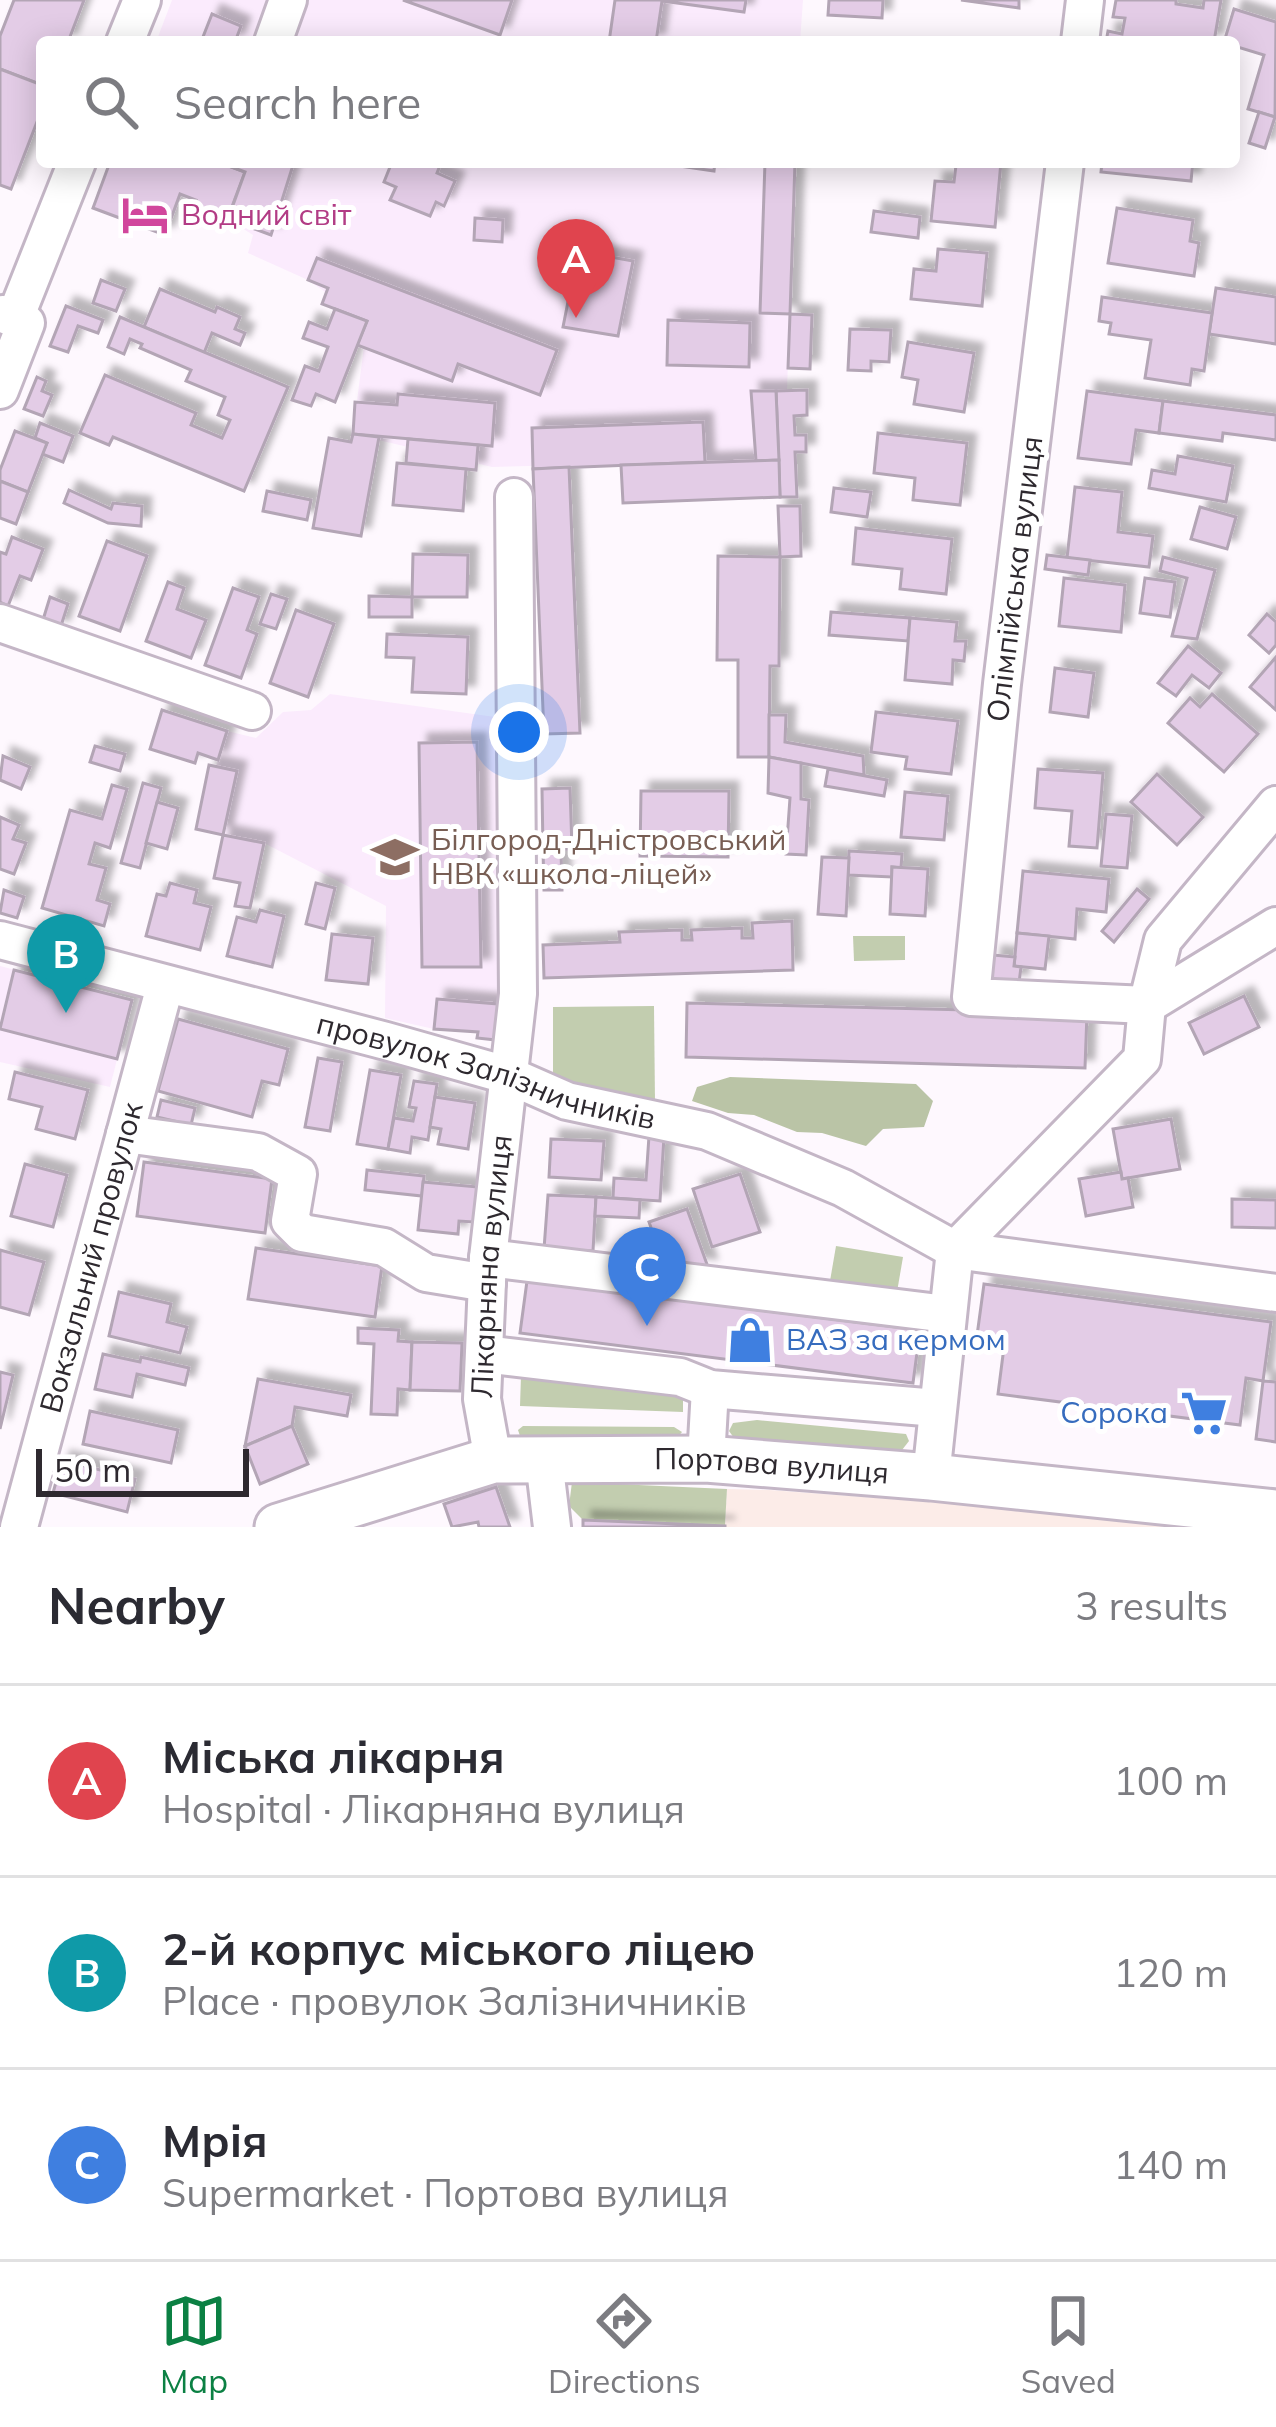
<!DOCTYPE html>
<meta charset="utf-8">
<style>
:root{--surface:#fff;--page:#f7f7f7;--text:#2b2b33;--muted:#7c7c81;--line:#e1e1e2;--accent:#0b8043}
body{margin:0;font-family:Mulish,sans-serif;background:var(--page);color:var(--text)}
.scale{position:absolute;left:36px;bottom:30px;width:213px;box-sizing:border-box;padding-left:12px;border:6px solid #2e292f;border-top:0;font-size:33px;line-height:42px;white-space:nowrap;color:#2e292f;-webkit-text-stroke:9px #fff;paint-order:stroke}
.you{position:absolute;left:519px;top:732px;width:42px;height:42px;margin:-30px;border:9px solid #fff;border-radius:50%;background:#1a73e8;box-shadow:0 0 0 18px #1a73e833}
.badge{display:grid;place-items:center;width:78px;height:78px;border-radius:50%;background:var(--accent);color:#fff;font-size:39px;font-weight:700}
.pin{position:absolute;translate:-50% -99px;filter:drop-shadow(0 3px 6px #0008)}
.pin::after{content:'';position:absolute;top:63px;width:42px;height:36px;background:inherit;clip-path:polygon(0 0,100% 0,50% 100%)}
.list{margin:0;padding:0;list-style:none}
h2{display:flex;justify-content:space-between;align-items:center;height:156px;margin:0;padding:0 48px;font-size:51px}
h2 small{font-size:39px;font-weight:400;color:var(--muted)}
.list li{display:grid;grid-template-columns:78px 1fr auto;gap:36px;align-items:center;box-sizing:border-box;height:192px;padding:0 48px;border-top:3px solid var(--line)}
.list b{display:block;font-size:45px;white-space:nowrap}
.list p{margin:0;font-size:39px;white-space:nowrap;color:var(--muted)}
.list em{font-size:39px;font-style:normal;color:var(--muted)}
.icon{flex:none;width:66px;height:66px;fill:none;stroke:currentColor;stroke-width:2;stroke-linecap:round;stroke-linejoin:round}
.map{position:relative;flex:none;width:1276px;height:1527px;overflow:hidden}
.search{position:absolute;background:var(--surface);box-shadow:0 6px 30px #0003;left:36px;right:36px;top:36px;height:132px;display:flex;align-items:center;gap:30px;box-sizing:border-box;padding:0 42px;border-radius:12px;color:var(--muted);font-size:45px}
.sheet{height:732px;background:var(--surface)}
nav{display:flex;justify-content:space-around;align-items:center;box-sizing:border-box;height:168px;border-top:3px solid var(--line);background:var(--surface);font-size:33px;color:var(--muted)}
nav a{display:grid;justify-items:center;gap:6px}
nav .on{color:var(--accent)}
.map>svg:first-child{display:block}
.commercial{fill:#fcece8}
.built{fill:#fbebfd}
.green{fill:#c2cdaf}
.forest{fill:#bac4a6}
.building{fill:#e3cce6;stroke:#b3a5b5;stroke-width:3;filter:url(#shadow)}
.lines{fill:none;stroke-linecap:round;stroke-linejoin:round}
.minor-casing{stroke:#c4b6c6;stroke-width:42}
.major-casing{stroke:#c4b6c6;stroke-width:51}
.minor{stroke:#fff;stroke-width:36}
.major{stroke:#fff;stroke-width:45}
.labels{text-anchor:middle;stroke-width:10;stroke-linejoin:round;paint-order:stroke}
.hotel-label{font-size:30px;fill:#b23c85;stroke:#fff;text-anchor:start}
.street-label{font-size:30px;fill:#2e292f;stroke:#fff}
.education-label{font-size:30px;fill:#785e54;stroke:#fff;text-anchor:start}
.shop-label{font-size:30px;fill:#366cbe;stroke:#fff;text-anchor:start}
</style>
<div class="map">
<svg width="1276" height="1527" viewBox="0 0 1276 1527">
<defs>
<filter id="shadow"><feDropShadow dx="9" dy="-9" stdDeviation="3" flood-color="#0004"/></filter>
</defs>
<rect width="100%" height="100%" fill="#fef8fe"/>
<!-- commercial -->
<polygon class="commercial" points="727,1489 769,1490 1269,1527 725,1527"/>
<!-- built -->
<g class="built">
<polygon points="172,0 803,0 800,42 156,42"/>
<polygon points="218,162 795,162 787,390 776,391 779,460 492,467 353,434 367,321 308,280 248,253 253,235 228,219 245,172"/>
<polygon points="330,694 495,717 498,1004 437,999 434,1029 385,1018 386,906 264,843 196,829 209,765 216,766 227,731 256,738 283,712 311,710"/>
<polygon points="0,966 132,1000 110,1087 0,1062"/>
</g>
<!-- green -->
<g class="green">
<polygon points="853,936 905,936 905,960 854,961"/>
<polygon points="654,1006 655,1102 553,1077 553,1007"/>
<polygon points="836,1246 903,1257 897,1292 830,1281"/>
<polygon points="521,1376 674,1389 683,1396 683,1412 520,1406"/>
<polygon points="757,1420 906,1434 909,1441 902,1450 880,1452 734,1438 729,1431 733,1423"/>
<polygon points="523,1426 674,1427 682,1432 677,1438 520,1436 518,1430"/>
<polygon points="572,1482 727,1489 725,1525 583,1520 569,1506"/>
</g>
<!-- forest -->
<polygon class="forest" points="730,1077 916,1084 933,1101 924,1127 883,1129 866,1146 822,1133 797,1132 754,1115 728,1113 692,1101 697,1087"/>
<!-- building -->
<g class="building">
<polygon points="14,0 84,0 68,42 42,42 42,85 0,69 0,36"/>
<polygon points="403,0 512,0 500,35"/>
<polygon points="615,0 746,0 744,12 662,1 656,42 609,42"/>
<polygon points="829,0 883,0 882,18 828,15"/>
<polygon points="961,0 1019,0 1019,8"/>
<polygon points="1116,0 1176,0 1176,4 1203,8 1204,0 1221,0 1214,42 1106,42 1108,31 1122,34 1125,18 1113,17"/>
<polygon points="1234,9 1276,22 1275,117 1248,109 1264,55 1234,46 1234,42 1224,42"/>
<polygon points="212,14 241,26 235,42 201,42"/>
<polygon points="0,69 42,85 42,109 11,189 0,185"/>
<polygon points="1259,112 1275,117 1265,148 1249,143"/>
<polygon points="110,162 218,162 245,172 224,228 190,215 196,200 180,194 165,235 93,208"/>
<polygon points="218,162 294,162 271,235 228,219 245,172"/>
<polygon points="392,162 441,163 437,173 455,181 444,206 436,202 430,216 390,200 396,187 384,182"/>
<polygon points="652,162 715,162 714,171"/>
<polygon points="765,162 795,162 790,314 760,313"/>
<polygon points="1001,162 995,227 931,221 935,181 954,182 956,165 935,162"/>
<polygon points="1102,162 1193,162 1191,181 1101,172"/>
<polygon points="1117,208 1193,220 1190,241 1199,243 1194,276 1108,263"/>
<polygon points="874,211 920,217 918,238 871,232"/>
<polygon points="475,218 503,220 502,242 474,240"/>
<polygon points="938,249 987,253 982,306 911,299 914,269 936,271"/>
<polygon points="578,251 633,261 618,336 563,327"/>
<polygon points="317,258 557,350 540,395 458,364 452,381 357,345 367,321 322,304 328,288 308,280"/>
<polygon points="101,280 125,289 116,311 93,303"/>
<polygon points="1216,288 1276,297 1276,344 1209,334"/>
<polygon points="160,289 215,312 217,307 240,317 235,329 245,333 240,345 212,333 204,353 144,327"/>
<polygon points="1102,297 1212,313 1204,371 1192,369 1190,385 1145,378 1151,340 1109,334 1111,323 1099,321"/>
<polygon points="66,306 103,320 98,333 78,326 68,352 50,346"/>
<polygon points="335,309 367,321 335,402 316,394 311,406 292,400 305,366 319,371 328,347 303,338 309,322 327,329"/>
<polygon points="790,314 812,315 810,369 788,368"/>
<polygon points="120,317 288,387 244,491 113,437 109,445 80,433 105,375 196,413 191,425 222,438 230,420 218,415 225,397 186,381 191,370 140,348 142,344 130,339 124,354 108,347"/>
<polygon points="668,320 750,323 749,367 667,365"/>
<polygon points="850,329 891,330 889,362 871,361 871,371 848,370"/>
<polygon points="908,342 974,353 964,412 914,404 918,380 902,377"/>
<polygon points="37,377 46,381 42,391 52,395 43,416 24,409"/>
<polygon points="807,390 807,415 794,416 795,435 806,435 806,452 795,452 797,497 780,497 776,391"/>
<polygon points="751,391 776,391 779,460 756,461"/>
<polygon points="1087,391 1163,401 1159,433 1136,430 1131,464 1078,458"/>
<polygon points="398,394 495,403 492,446 353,434 355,402 397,405"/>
<polygon points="1163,401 1276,415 1276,440 1223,433 1222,441 1159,433"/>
<polygon points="703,422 705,462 533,469 532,428"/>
<polygon points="40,423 73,436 63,462 42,454 47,443 35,438"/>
<polygon points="15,431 47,443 28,492 0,481 0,470"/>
<polygon points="878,433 967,443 960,505 913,500 915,478 874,473"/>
<polygon points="353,434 379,437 361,536 313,528 329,438 351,442"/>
<polygon points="408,439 478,445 476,470 406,463"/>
<polygon points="1178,456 1233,466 1226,502 1149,488 1152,470 1175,474"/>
<polygon points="779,460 780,497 623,503 621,465"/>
<polygon points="397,463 466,469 463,511 393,505"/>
<polygon points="569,467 580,733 544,734 533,469"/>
<polygon points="0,481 28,492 16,524 0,518"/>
<polygon points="1075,487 1122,492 1118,532 1153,536 1149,567 1067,558"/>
<polygon points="834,488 871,492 867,517 831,512"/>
<polygon points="69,490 111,509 113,503 142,506 141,526 108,523 64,503"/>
<polygon points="267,491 311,500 307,520 263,511"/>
<polygon points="778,506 800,506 801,556 780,557"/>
<polygon points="1200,507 1236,517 1227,549 1191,539"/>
<polygon points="856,528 952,539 946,594 900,589 902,569 853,564"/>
<polygon points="12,537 43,549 31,580 20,576 8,606 0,602 0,552 6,554"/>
<polygon points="107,541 147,556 120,631 79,616"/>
<polygon points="413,554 468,555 467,597 412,597"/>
<polygon points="1047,555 1090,560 1088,575 1045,569"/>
<polygon points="718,556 780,557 779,666 770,666 769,757 738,757 738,660 717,660"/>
<polygon points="1163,557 1215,570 1197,639 1172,636 1187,578 1160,571"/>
<polygon points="1064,578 1125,585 1121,632 1059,626"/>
<polygon points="1145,578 1175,582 1170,617 1140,613"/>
<polygon points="168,582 184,588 177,609 206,620 191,658 146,641"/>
<polygon points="233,588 259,597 247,630 257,634 241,678 205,665"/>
<polygon points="271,594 287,599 276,629 260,624"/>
<polygon points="369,596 412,597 412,617 369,617"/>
<polygon points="50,597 68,604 60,629 42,623"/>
<polygon points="296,610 334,624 308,697 270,683"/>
<polygon points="831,612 910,618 908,641 829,635"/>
<polygon points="1267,614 1276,622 1276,645 1269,653 1249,635"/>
<polygon points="910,618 957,622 955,641 966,641 964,661 953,660 952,684 905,680"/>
<polygon points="387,634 468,637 466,694 412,692 414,658 386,657"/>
<polygon points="1188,646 1221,673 1209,688 1192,675 1176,696 1158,683"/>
<polygon points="1276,657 1276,710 1250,687"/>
<polygon points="1055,668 1094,673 1088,717 1050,712"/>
<polygon points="1212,694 1258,734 1224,772 1168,723 1190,698 1200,707"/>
<polygon points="162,710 227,731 218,760 198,753 195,763 150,749"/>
<polygon points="876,712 958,721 951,774 905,769 907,757 871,752"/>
<polygon points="769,715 786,715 785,742 863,756 864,775 769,757"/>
<polygon points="477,742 481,967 422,967 419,743"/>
<polygon points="95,746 125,754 120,771 90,762"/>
<polygon points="3,756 30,767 21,789 0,780"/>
<polygon points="769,757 801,763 801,799 809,800 806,855 786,854 790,798 768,793"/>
<polygon points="209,765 237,771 223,835 196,829"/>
<polygon points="828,769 887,780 884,796 825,786"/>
<polygon points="1038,769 1103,773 1097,848 1069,846 1072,811 1035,808"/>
<polygon points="1157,774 1203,817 1177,845 1131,802"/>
<polygon points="143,783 161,788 140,868 121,863"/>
<polygon points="112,785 127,789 110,848 95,843 89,864 106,868 97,900 110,904 104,926 42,908 70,810 102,819"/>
<polygon points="570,788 572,849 543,850 542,789"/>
<polygon points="641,791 729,791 728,857 640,856"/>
<polygon points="905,792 948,796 944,840 901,837"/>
<polygon points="157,802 178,808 167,849 146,843"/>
<polygon points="1106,814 1132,816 1127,868 1101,866"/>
<polygon points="0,817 19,825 13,839 26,843 14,874 0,869"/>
<polygon points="223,835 264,843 250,908 235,906 240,883 214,878"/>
<polygon points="561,849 562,890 544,890 543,850"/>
<polygon points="849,851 902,854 901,868 892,867 892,877 848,875"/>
<polygon points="822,857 849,858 846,916 818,914"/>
<polygon points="892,867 928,869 925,916 890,914"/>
<polygon points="1023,871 1109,879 1106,912 1077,909 1075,939 1017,933"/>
<polygon points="170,883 197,890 194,903 211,907 200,950 146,936 157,894 166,896"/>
<polygon points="316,883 335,888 325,929 306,924"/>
<polygon points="1137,889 1149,899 1114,942 1102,931"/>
<polygon points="4,890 24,897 17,918 0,913"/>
<polygon points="260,910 284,916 272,967 227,956 237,917 256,922"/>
<polygon points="792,921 793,970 544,978 543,945 620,942 619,932 682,930 682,940 692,940 691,930 742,928 742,938 753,938 752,923"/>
<polygon points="1017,933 1049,936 1045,969 1014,966"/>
<polygon points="332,934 373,938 368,984 326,980"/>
<polygon points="993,955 1015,957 1014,966 1021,967 1019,983 990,980"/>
<polygon points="14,970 132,1000 117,1059 0,1029"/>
<polygon points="1244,996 1259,1027 1204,1054 1189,1023"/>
<polygon points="437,999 498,1004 496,1040 477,1038 478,1032 434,1029"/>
<polygon points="687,1003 1087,1013 1085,1068 686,1057"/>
<polygon points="178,1019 288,1049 279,1085 262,1081 252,1117 158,1091"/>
<polygon points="318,1058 342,1062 330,1131 305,1127"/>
<polygon points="370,1070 401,1075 388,1149 357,1144"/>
<polygon points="15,1072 88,1090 75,1139 36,1129 42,1107 9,1099"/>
<polygon points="414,1081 437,1084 428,1140 412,1137 410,1153 388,1149 394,1118 413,1121 416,1108 409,1107"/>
<polygon points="435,1097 475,1103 468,1149 438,1144 441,1129 430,1127"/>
<polygon points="161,1100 195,1108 191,1125 157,1117"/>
<polygon points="1171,1119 1180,1169 1122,1179 1113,1129"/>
<polygon points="649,1136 664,1137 660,1201 613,1198 614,1178 646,1180"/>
<polygon points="551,1139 604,1141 601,1180 549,1177"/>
<polygon points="144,1162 272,1179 265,1233 137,1216"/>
<polygon points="25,1164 67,1175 53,1227 11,1216"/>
<polygon points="367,1170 424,1176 422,1196 365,1190"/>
<polygon points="1121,1172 1122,1179 1128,1178 1133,1207 1086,1216 1079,1179"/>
<polygon points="740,1174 760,1232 712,1247 693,1189"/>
<polygon points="423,1182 478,1187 474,1222 459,1221 458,1234 418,1230"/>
<polygon points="548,1195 596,1197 593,1251 544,1249"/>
<polygon points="596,1197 640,1200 639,1218 595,1216"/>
<polygon points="1232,1199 1276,1200 1276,1228 1232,1227"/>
<polygon points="687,1209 708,1267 664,1264 649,1222"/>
<polygon points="256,1248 382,1266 375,1317 248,1299"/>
<polygon points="0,1250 44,1262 29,1315 0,1307"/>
<polygon points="527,1281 920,1330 913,1383 520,1333"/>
<polygon points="984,1284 1271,1322 1263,1381 1246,1378 1240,1425 998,1394 1004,1347 976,1343"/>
<polygon points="119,1292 171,1304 167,1322 187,1327 180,1353 109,1336"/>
<polygon points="358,1328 399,1330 398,1341 412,1342 410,1390 398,1389 397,1415 371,1414 374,1344 358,1343"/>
<polygon points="412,1342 462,1343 460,1391 410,1390"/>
<polygon points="103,1354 140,1362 141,1357 189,1368 185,1385 137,1374 132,1397 95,1389"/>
<polygon points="0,1372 13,1375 0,1429"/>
<polygon points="258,1379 351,1395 347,1416 295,1407 292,1426 245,1446"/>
<polygon points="1263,1381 1276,1382 1276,1442 1256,1439"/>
<polygon points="90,1411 178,1430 171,1463 83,1444"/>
<polygon points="292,1426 308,1464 260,1484 245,1446"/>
<polygon points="62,1460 135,1479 127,1512 53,1493"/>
<polygon points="496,1487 510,1527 479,1527 478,1522 452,1527 444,1504"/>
<polygon points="583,1520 725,1526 725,1527 583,1527"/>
</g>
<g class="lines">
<defs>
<g id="minor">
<polyline points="125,42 142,0"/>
<polyline points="273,42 288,0"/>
<polyline points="1080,42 1085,0"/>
<polyline points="1065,162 1002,684 971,997 1147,1005"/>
<polyline points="15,318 77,162"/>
<polyline points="0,390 26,323 3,314"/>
<polyline points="0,623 252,711"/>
<path id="s1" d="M 0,940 L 386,1041 L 510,1076 L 567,1101 L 707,1131 L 843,1188 L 955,1250 L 1276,1293"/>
<polyline points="1147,1005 1276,926"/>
<polyline points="125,1134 258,1152 298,1174 290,1221 302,1233 384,1247 426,1273 487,1283"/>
<polyline points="488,1258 947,1314"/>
<polyline points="484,1354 680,1377 710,1389 937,1408"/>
<polyline points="706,1459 710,1389"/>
<path id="s2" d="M 493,1460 L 482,1399 L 488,1258 L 518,994 L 514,497"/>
<polyline points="544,1460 552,1527"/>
<polyline points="931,1477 955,1250 1142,1059 1147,1005 1163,940 1276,805"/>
<path id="s3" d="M 19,1527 L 165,986"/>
</g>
<g id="major">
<path id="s4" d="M 278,1527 L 493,1460 L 706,1459 L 931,1477 L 1276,1513"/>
</g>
</defs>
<!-- minor casing -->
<use href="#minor" class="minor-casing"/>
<!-- major casing -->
<use href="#major" class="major-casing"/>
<!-- minor -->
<use href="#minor" class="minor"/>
<!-- major -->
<use href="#major" class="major"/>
</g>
<!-- icons -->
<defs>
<symbol id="hotel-bare" viewBox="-9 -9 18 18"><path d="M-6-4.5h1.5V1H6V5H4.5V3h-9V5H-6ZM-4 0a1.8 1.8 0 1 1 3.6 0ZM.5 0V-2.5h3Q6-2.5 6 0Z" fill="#d1479c" stroke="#fff" stroke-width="2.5" paint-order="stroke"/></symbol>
<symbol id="school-bare" viewBox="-9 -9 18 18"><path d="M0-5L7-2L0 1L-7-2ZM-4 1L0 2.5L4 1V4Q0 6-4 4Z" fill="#8d6e63" stroke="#fff" stroke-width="2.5" paint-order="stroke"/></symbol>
<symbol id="shop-bare" viewBox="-9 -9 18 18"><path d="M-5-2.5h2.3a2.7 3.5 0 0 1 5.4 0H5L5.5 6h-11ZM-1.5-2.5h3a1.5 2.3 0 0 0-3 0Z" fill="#3f7fe0" stroke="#fff" stroke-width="2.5" paint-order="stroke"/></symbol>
<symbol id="supermarket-bare" viewBox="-9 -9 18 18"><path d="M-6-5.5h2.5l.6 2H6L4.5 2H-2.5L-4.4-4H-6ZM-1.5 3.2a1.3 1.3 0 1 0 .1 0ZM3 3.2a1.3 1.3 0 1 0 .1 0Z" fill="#3f7fe0" stroke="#fff" stroke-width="2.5" paint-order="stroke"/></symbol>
</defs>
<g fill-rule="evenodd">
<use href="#hotel-bare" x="112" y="182" width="66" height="66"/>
<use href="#school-bare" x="362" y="824" width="66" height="66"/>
<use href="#shop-bare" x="717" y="1307" width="66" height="66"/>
<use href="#supermarket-bare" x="1171" y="1380" width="66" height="66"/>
</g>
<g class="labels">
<!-- hotel labels -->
<g class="hotel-label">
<text x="181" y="225">Водний світ</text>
</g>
<!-- street labels -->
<g class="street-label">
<text transform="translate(1015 579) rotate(-83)" y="10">Олімпійська вулиця</text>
<text dy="10" stroke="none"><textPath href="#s1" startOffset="504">провулок Залізничників</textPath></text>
<text dy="10" stroke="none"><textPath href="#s3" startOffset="279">Вокзальний провулок</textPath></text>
<text dy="10" stroke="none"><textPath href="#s2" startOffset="195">Лікарняна вулиця</textPath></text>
<text dy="10" stroke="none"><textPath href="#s4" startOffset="504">Портова вулиця</textPath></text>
</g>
<!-- education labels -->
<g class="education-label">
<text x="431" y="850">Білгород-Дністровський<tspan x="431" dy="34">НВК «школа-ліцей»</tspan></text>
</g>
<!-- shop labels -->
<g class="shop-label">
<text x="786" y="1350">ВАЗ за кермом</text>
<text x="1168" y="1423" text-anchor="end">Сорока</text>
</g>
</g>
</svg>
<div class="scale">50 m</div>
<div class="you"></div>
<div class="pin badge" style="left:576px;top:318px;background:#e0444e">A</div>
<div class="pin badge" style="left:66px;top:1013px;background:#0f9aa8">B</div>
<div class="pin badge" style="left:647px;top:1326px;background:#3f7fe0">C</div>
<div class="search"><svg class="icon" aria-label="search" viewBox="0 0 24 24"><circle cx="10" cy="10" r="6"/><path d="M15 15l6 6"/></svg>Search here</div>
</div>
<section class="sheet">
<h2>Nearby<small>3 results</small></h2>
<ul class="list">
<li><span class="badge" style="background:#e0444e">A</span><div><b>Міська лікарня</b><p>Hospital · Лікарняна вулиця</p></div><em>100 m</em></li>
<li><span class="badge" style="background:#0f9aa8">B</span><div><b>2-й корпус міського ліцею</b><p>Place · провулок Залізничників</p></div><em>120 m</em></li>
<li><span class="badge" style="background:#3f7fe0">C</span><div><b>Мрія</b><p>Supermarket · Портова вулиця</p></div><em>140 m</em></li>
</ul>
</section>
<nav>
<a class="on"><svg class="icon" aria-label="map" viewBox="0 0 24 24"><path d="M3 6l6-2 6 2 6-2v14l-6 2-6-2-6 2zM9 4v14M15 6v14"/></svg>Map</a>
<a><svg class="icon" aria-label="directions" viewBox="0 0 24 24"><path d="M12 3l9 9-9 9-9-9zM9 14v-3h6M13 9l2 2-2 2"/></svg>Directions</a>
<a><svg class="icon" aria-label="saved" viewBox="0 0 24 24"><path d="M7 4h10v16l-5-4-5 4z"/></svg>Saved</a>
</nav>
